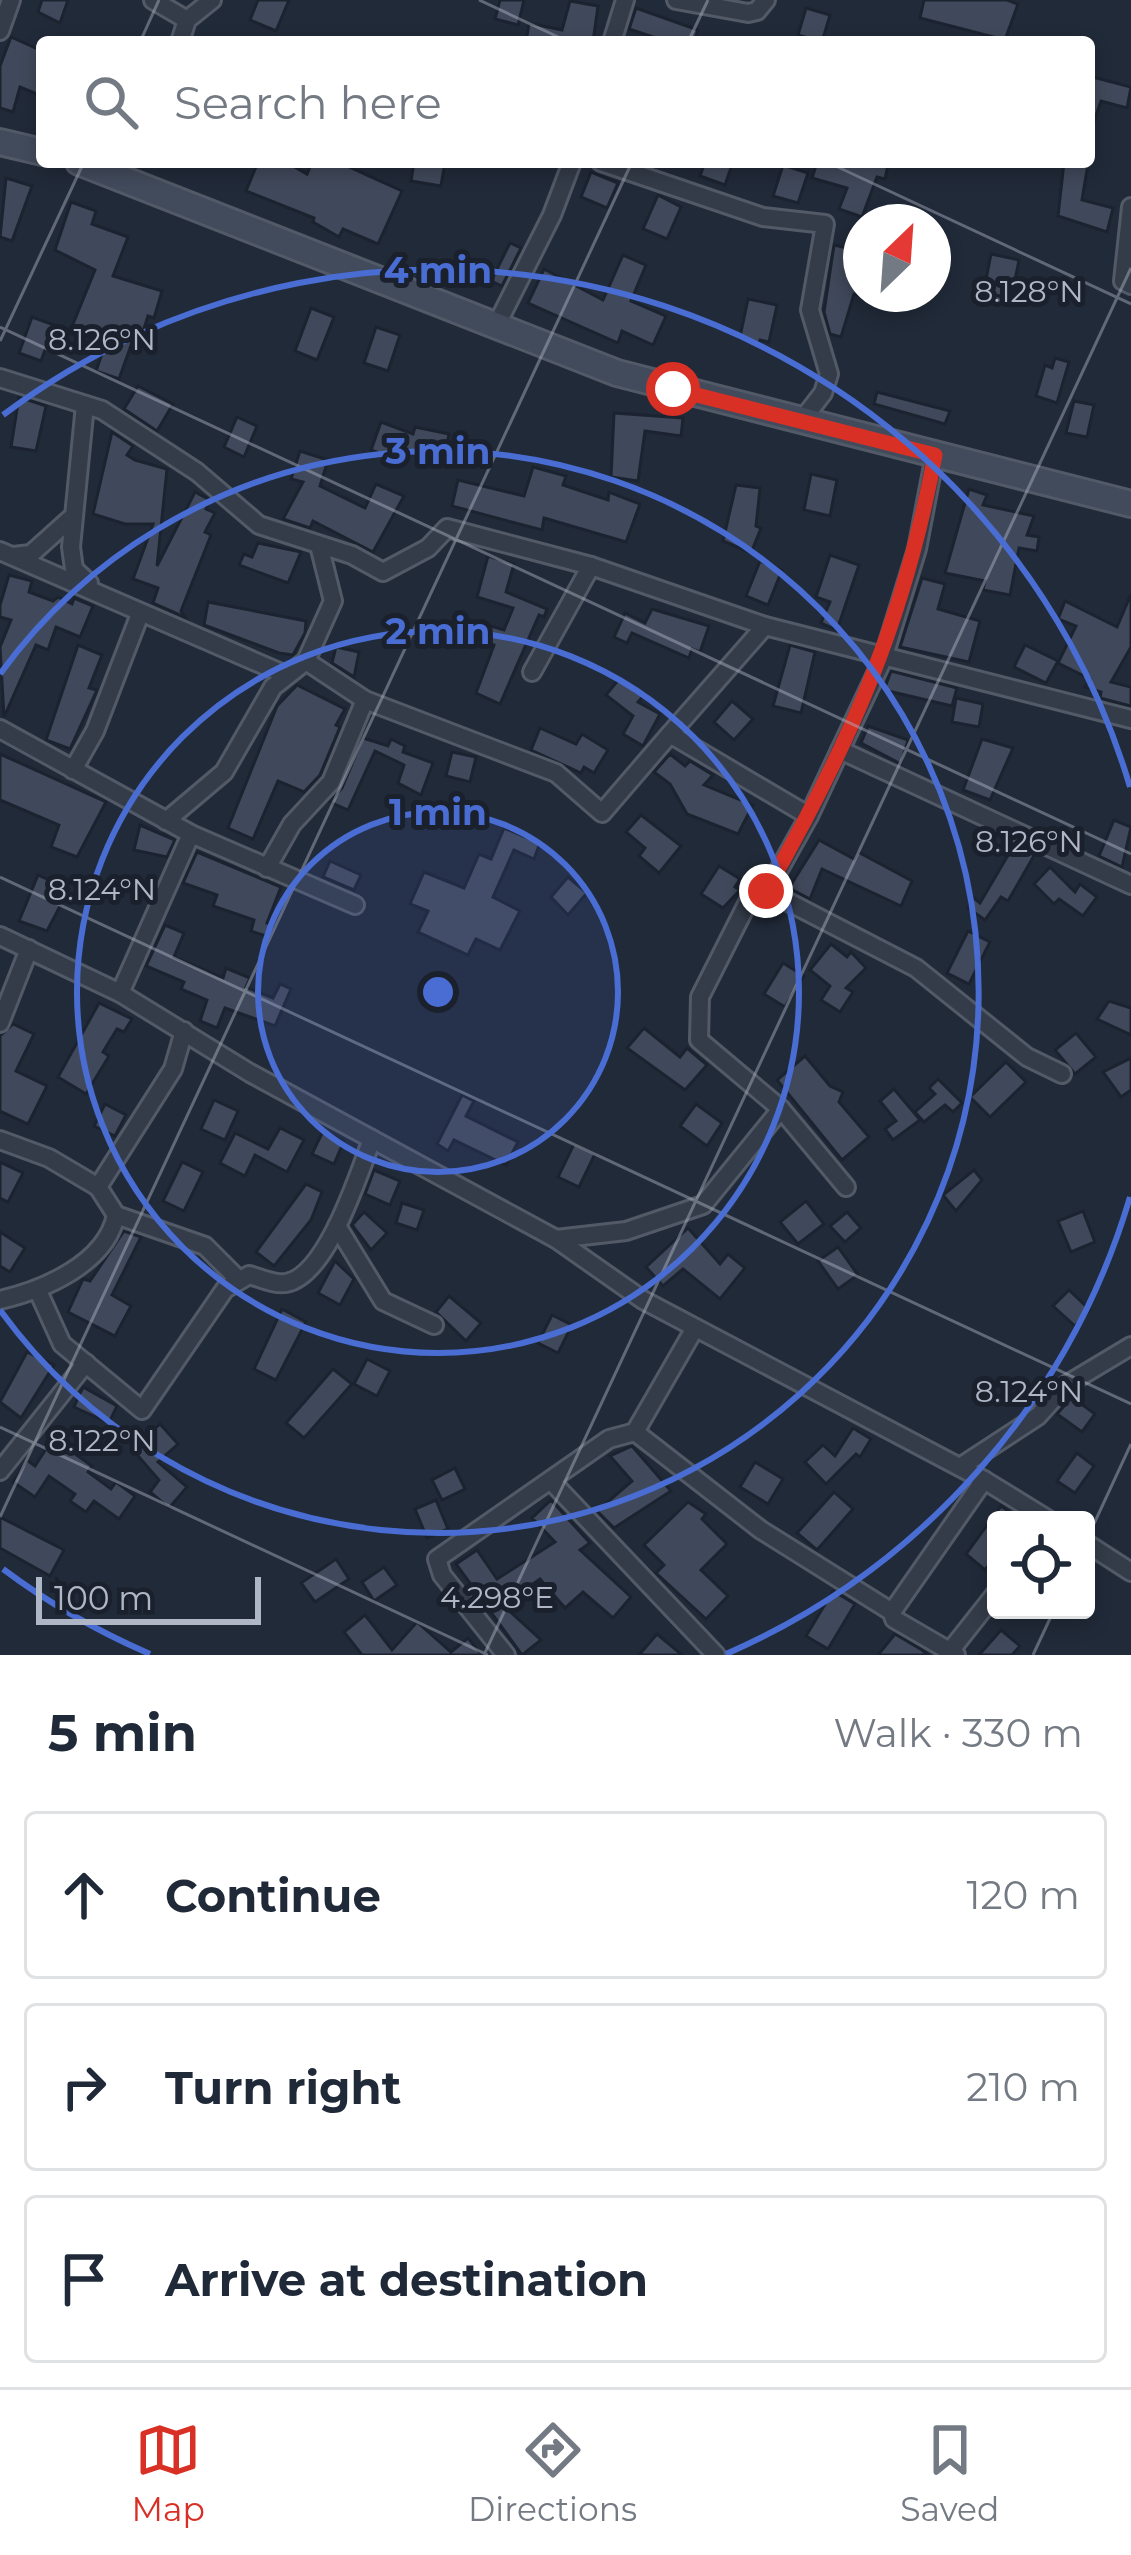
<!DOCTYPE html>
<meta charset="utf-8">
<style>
:root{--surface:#fff;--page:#f2f2f3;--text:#1f2937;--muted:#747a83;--line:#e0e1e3;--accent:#d93025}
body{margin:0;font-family:Montserrat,sans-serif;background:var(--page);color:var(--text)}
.controls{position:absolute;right:36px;bottom:36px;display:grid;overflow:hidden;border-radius:12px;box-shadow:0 6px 18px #0003}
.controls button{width:108px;height:108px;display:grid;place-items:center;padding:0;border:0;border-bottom:3px solid var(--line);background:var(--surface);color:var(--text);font:60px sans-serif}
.compass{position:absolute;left:843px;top:204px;width:108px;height:108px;border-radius:50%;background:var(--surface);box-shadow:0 6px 18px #0003;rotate:25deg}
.scale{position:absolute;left:36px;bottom:30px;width:225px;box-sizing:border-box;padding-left:12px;border:6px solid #afb6c5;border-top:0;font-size:33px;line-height:42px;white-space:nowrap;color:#afb6c5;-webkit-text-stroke:9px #1a212d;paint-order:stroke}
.stop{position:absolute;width:36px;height:36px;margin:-27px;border:9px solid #d93025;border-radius:50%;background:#fff}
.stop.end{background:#d93025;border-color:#fff;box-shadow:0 3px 12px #0008}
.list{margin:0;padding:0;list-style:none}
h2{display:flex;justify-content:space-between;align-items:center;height:156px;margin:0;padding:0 48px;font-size:51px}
h2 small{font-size:39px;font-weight:400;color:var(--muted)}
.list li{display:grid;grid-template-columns:78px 1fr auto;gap:36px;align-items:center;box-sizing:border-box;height:168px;margin:0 24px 24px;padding:0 24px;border:3px solid var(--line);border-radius:12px}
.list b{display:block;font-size:45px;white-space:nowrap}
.list em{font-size:39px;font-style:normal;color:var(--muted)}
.icon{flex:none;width:66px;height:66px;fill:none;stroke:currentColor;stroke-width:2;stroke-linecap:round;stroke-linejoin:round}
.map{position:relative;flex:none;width:1131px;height:1655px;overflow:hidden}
.search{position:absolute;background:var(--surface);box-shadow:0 6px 18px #0003;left:36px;right:36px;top:36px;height:132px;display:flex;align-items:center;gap:30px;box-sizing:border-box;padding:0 42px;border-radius:12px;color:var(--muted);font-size:45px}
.sheet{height:732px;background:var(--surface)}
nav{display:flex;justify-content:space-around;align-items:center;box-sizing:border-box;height:168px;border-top:3px solid var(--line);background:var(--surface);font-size:33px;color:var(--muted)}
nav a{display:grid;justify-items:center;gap:6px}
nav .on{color:var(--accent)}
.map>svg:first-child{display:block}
.building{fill:#40495b;stroke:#1c2330;stroke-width:3}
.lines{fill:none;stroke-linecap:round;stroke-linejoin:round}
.minor-casing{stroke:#525967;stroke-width:22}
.secondary-casing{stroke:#525967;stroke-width:30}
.minor{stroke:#343c49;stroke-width:16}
.secondary{stroke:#424b5c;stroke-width:24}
.route{stroke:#d93025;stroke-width:15}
.ticks{fill:none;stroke:#afb6c5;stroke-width:3;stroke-opacity:0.45}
.ring{fill:none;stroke:#496dd2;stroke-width:6}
.ticks-label{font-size:30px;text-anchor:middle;fill:#afb6c5;stroke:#1a212d;stroke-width:10;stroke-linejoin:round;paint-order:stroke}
.centre{fill:#496dd2;stroke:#1a212d;stroke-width:6}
.ring-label{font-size:36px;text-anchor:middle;font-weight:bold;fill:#496dd2;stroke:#1a212d;stroke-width:10;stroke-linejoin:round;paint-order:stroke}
</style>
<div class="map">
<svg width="1131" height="1655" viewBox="0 0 1131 1655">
<rect width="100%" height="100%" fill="#212a39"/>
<!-- building -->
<g class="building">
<polygon points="42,0 68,0 60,23 38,12"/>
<polygon points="258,0 289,0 276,31 250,20"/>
<polygon points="500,0 524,0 518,25 495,19"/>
<polygon points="924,0 1007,0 1018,4 1005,40 920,18"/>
<polygon points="570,1 598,6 593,42 526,42 529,23 562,30"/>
<polygon points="636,8 698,30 694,42 668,42 629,29"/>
<polygon points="806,8 830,15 822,42 798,35"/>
<polygon points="11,37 42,51 42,96 20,87 13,112 0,108 0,66"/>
<polygon points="1089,76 1131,87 1127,108 1101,101 1091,130"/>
<polygon points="258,162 286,162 307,174 312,162 338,162 402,191 378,244 343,229 339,237 313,222 314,218 246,191"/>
<polygon points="414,162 445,162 441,186 411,181"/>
<polygon points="705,162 733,162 725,185 700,176"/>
<polygon points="817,162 875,162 888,165 885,179 877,177 862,217 839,209 847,188 812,178"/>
<polygon points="1064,162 1088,164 1082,200 1113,208 1107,232 1058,216"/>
<polygon points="783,165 808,173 798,203 773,196"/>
<polygon points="591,172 618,183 607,208 581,197"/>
<polygon points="6,178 32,186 12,241 0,237"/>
<polygon points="658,195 681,207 667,239 643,229"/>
<polygon points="71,202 96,211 92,224 128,237 113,276 162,291 154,318 148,316 142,335 134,337 119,379 96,371 106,342 71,329 95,270 55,250"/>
<polygon points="510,243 521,248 502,286 491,281"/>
<polygon points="834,245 861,251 861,296 854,294 841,337 830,334 824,312"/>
<polygon points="991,254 1019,260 1010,305 982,300"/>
<polygon points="623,255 646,265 631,301 666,316 653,345 622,331 618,343 528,303 544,269 603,300"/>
<polygon points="748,299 777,305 769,342 760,340 759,345 740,337"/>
<polygon points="311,308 334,317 317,360 295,351"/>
<polygon points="32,317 54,325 41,361 19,353"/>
<polygon points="376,327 400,335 388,371 364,363"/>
<polygon points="1055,358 1069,362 1057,403 1036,396 1045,365 1052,368"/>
<polygon points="138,386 173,404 157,431 124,409"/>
<polygon points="877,392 950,411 945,424 874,404"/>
<polygon points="19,397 46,406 36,451 11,447"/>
<polygon points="1074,401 1094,405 1087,437 1066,433"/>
<polygon points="614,413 683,418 681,436 645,431 638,481 611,477"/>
<polygon points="237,417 257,426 244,457 224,447"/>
<polygon points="381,422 413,434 415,427 449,434 444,460 404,452 401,461 371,450"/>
<polygon points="112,432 133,446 127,455 135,460 167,469 157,566 195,492 210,500 206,509 215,513 205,532 211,535 181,611 185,617 153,603 158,588 133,579 153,524 125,524 93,514"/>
<polygon points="300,451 328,460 320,486 365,508 376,484 404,496 373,552 313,521 310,528 283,519 303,482 291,479"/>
<polygon points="533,467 566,476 563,485 608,500 609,492 640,504 626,542 544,518 542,530 452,506 458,480 524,496"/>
<polygon points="811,474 837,480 830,516 804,510"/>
<polygon points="736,485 760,488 756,526 761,528 751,553 723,541"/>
<polygon points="969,489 987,495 983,505 1034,516 1027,535 1039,537 1037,551 1019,548 1010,595 983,590 985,581 945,573"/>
<polygon points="258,543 301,552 288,583 239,565 244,554 252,557"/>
<polygon points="830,555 859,565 837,630 821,623 830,602 816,597"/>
<polygon points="488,556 514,564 506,592 547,609 544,617 539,615 500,704 476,693 494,645 462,631 467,619 504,630 513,608 477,597"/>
<polygon points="760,561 782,570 768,605 746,596"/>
<polygon points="9,575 32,581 29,592 53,601 58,597 72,604 74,598 93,606 80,637 56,627 48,650 36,645 4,717 0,647 11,620 0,617 0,605"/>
<polygon points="922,578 945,584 938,609 980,621 969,662 900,647"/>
<polygon points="1131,594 1131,647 1111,682 1131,687 1131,706 1100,698 1101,692 1085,687 1090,679 1058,663 1076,626 1058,619 1065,601 1117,627"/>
<polygon points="208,602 306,621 305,633 293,655 279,653 204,625"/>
<polygon points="652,609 709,626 700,652 692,649 689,658 632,633 627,643 614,637 625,613 645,623"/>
<polygon points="78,645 102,655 89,688 97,690 70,749 46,740"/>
<polygon points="790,645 815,652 801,713 773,706"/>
<polygon points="1025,645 1058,661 1046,683 1014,667"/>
<polygon points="336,647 359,652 354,677 332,663"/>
<polygon points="891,671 957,688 952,706 884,690"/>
<polygon points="619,679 645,694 638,702 660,714 643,746 623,734 633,716 606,695"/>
<polygon points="297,685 345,709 336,725 340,727 320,775 304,792 278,781 253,839 228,828 277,706"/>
<polygon points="956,698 983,704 979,727 952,722"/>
<polygon points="732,701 753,719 734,740 714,722"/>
<polygon points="868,726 908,740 901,764 861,743"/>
<polygon points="540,728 576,744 582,734 608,750 594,773 584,767 581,773 531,750"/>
<polygon points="363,738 388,746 391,739 405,746 403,752 433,763 421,795 398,783 404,765 375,751 348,810 330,802 342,788"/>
<polygon points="982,739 1013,748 990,800 963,790"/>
<polygon points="452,752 476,757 470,782 446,776"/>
<polygon points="0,754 106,802 77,857 51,847 59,825 0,800"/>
<polygon points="670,754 685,766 690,761 713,775 704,785 753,805 738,834 687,814 670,784 654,772"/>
<polygon points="641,815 681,846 659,873 639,856 645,848 626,832"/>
<polygon points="1114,820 1131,827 1122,867 1099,856"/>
<polygon points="140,825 175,840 167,857 134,850"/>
<polygon points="504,828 540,843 534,859 514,850 493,897 520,911 500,950 476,939 468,955 418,932 428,911 410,904 424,872 464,888 479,854 491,859"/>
<polygon points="819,840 854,859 858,852 912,881 901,906 822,869 810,899 789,888"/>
<polygon points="1014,845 1035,854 1008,901 1001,897 985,920 968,908 974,898 980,903"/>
<polygon points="197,852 281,887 267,923 273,925 269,937 251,931 254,920 213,906 217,895 183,883"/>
<polygon points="330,861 361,875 354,890 323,877"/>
<polygon points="719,866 740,879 735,887 740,890 723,908 701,894"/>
<polygon points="1050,867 1075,892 1080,884 1097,897 1083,916 1059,899 1054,904 1034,884"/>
<polygon points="38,875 69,889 47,931 19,921"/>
<polygon points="568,877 587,893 568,915 551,897"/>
<polygon points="165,925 184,933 174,957 223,978 226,968 250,978 246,987 273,998 280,984 291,989 275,1026 225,1008 217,1028 200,1021 207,1000 181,989 184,982 146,966"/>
<polygon points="968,931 990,942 969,984 947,973"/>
<polygon points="831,944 847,957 851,952 866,968 846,988 853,992 840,1012 821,1000 830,986 810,970"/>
<polygon points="783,963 804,976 785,1007 764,994"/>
<polygon points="1109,1001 1131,1008 1131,1035 1097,1019"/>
<polygon points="99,1003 132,1019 124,1032 117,1029 103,1052 109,1056 86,1094 58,1077"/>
<polygon points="13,1024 34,1034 16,1071 47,1086 28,1124 0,1111 0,1036"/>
<polygon points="644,1028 680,1057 687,1048 707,1065 685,1090 627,1048"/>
<polygon points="1076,1033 1096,1057 1075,1074 1055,1050"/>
<polygon points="805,1056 830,1086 843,1092 839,1102 869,1137 842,1160 777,1080"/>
<polygon points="1131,1058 1131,1090 1121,1097 1103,1072"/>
<polygon points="1006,1062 1026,1082 990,1117 970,1097"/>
<polygon points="938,1079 962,1103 953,1112 945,1105 924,1122 915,1112 935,1094 929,1088"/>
<polygon points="894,1089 920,1120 893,1140 885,1129 896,1121 880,1101"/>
<polygon points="462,1095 474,1101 466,1116 518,1142 506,1165 454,1140 448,1151 437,1144"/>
<polygon points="214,1100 238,1111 225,1140 201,1129"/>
<polygon points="105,1104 126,1115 115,1136 94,1126"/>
<polygon points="696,1104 722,1123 707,1146 680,1126"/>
<polygon points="280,1128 304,1140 287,1172 255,1155 245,1176 220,1163 235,1133 268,1149"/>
<polygon points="323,1131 344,1141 334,1164 312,1154"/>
<polygon points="574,1144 595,1154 579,1187 558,1177"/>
<polygon points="0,1162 23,1173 8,1202 0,1198"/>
<polygon points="182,1162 203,1172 184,1211 163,1201"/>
<polygon points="374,1170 400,1181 390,1205 365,1194"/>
<polygon points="974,1170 982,1180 956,1211 943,1195"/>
<polygon points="306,1184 322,1192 311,1220 274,1266 256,1252"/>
<polygon points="806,1201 824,1224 798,1244 780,1222"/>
<polygon points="402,1203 424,1210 417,1230 396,1223"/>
<polygon points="1083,1211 1095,1242 1071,1252 1058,1221"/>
<polygon points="364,1212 387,1233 371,1250 352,1225"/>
<polygon points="847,1212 861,1228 845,1242 830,1226"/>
<polygon points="688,1228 720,1264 728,1254 745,1268 720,1299 683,1269 663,1286 646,1267"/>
<polygon points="124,1231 141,1237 112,1295 131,1306 115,1336 68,1312 83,1279 90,1281"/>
<polygon points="0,1232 25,1248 10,1272 0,1266"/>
<polygon points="838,1247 858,1275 838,1289 818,1261"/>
<polygon points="335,1261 354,1279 340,1305 318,1293"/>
<polygon points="1069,1290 1090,1310 1075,1326 1053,1306"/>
<polygon points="449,1296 481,1323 466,1341 436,1312"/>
<polygon points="282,1309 306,1322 276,1380 254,1369"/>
<polygon points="552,1315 572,1325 558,1353 538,1343"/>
<polygon points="27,1352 54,1365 21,1418 0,1402"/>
<polygon points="367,1359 390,1371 377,1396 354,1384"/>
<polygon points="333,1369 352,1384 304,1438 286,1423"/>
<polygon points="83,1387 117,1406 109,1423 74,1407"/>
<polygon points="1072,1397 1095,1414 1082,1432 1057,1414"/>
<polygon points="160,1424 178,1444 158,1462 187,1487 169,1508 150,1492 159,1480 132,1449"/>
<polygon points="853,1428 871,1439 860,1457 856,1454 826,1484 805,1462 823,1445 835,1456"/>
<polygon points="53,1438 92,1466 88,1472 111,1489 116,1482 135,1496 119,1519 94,1501 86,1512 70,1501 75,1494 49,1476 35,1497 13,1482 27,1460 35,1466"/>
<polygon points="632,1446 671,1491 614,1528 597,1511 632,1481 610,1456"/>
<polygon points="1077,1453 1094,1466 1075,1493 1057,1481"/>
<polygon points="755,1462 783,1479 768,1504 740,1487"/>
<polygon points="455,1468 465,1489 442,1500 432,1480"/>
<polygon points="834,1492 853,1509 817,1550 797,1533"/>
<polygon points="436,1500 448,1529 427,1538 415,1509"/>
<polygon points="551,1500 590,1543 580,1550 631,1597 613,1618 583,1592 565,1608 540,1579 503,1605 541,1640 522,1655 456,1564 477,1550 497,1579 555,1542 532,1518"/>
<polygon points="688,1502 706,1514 702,1519 727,1544 701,1570 728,1596 706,1619 656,1573 664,1565 644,1545"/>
<polygon points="1001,1506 1021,1520 996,1520 996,1556 985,1570 966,1554"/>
<polygon points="0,1517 64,1550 50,1576 0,1548"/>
<polygon points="336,1559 349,1579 315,1602 301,1583"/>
<polygon points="384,1567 397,1585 374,1601 362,1582"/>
<polygon points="833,1591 855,1604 828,1649 806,1636"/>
<polygon points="365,1615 392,1650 417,1622 451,1652 468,1638 482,1655 362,1655 344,1632"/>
<polygon points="1001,1630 1020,1646 1012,1655 979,1655"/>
<polygon points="657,1634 682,1655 639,1655"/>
<polygon points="895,1634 922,1650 928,1655 878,1655"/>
</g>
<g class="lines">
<defs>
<g id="minor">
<polyline points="153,0 187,20"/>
<polyline points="676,0 748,13 757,11 766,0"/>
<polyline points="0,31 11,0"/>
<polyline points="180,42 187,20 212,0"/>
<polyline points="612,42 625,0"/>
<polyline points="601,162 763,217 825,224 810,310 829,374 823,393 802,420"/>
<polyline points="1131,207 1123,281 1131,285"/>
<polyline points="495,328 552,215 572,162"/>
<polyline points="0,378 102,410 197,472 259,525 352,555 383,572 428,548 447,528 591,566 765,626 1131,719"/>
<polyline points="85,405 71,547 74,569 89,583"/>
<polyline points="0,551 286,675"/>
<polyline points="13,556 31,554 70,519"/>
<polyline points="532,672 591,566"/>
<polyline points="365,700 556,773 602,813 670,734 809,816"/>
<polyline points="0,729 191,834 355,905"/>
<polyline points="670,734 765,626"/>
<polyline points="840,750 1131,885"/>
<polyline points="73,770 95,731 140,614"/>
<polyline points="166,821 224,772 273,687 306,661 333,601 319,545"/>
<polyline points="267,868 292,824 331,782 365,700 306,661"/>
<polyline points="767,891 916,968 1027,1057 1062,1074"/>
<polyline points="0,936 120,993 250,1073 556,1239 643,1300 984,1480 1049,1520"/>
<polyline points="120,993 191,834"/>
<polyline points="0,1023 29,949"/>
<polyline points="0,1140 49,1158 98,1187"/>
<polyline points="846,1187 781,1109 699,1040 700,997 747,904 767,891 809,816 883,659 917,549 935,455"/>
<polyline points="116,1215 205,1246 238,1279"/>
<polyline points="337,1226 383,1301 434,1325"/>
<polyline points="556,1239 626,1231 703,1205 781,1109"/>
<path d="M 38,1291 L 62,1344 L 142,1410 L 225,1289 L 249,1275 C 261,1278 274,1285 286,1283 C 327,1276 359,1173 372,1139"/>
<path d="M 0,1300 C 43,1290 106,1264 116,1215 L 98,1187 L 173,1069 L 184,1031"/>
<polyline points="635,1432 761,1530 892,1612"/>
<polyline points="960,1467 1038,1416 1066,1385 1131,1346"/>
<polyline points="0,1471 86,1363"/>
<polyline points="552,1482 716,1655"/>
<polyline points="1086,1543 1131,1572"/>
<polyline points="506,1655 442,1575 437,1559 609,1439 635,1432 695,1328"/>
<polyline points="947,1655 996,1593"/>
<polyline points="956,1655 894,1619 892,1612 984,1480"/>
</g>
<g id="secondary">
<polyline points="0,142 42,152"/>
<polyline points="79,162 617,373 1131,504"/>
</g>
</defs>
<!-- minor casing -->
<use href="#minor" class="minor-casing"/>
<!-- secondary casing -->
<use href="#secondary" class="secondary-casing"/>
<!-- minor -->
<use href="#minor" class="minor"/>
<!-- secondary -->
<use href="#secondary" class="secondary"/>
</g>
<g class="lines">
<!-- route -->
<path class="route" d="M 673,389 L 935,455 C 904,622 850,744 766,891"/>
</g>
<!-- ticks -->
<path class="ticks" d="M 479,0 L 569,42M 140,42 L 159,0M 688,42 L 708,0M 827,162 L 1131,304M 0,327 L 1131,854M 0,341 L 84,162M 0,877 L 1131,1404M 0,1427 L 488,1655M 0,1517 L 632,162M 1086,1541 L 1131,1444M 484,1655 L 1131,268M 1033,1655 L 1054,1610"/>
<!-- distance rings -->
<circle cx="438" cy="992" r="180" fill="#496dd2" fill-opacity=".12"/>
<g class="ring">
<circle cx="438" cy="992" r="180"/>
<circle cx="438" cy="992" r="361"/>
<path d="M0 674A541 541 0 1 1 0 1310"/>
<path d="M1130 1197A722 722 0 0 1 726 1654M150 1654A722 722 0 0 1 3 1569M3 415A722 722 0 0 1 1130 787"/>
</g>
<g class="ticks-label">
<text x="1029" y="302">8.128°N</text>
<text x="102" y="350">8.126°N</text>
<text x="1029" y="852">8.126°N</text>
<text x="102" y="900">8.124°N</text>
<text x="1029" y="1402">8.124°N</text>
<text x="102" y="1451">8.122°N</text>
<text x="497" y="1608">4.298°E</text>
</g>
<circle cx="438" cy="992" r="18" class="centre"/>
<g class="ring-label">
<text x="438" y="283">4 min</text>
<text x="438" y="464">3 min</text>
<text x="438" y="644">2 min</text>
<text x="438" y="825">1 min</text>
</g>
</svg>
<div class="controls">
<button><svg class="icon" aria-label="locate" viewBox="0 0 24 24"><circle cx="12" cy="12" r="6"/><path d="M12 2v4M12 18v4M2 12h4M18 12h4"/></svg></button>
</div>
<svg class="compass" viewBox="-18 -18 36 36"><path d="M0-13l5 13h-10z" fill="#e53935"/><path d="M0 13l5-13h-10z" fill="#747a83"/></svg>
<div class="scale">100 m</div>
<div class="stop" style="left:673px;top:389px"></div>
<div class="stop end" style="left:766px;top:891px"></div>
<div class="search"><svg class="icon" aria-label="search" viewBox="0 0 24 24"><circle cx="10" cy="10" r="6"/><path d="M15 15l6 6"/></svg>Search here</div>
</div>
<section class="sheet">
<h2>5 min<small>Walk · 330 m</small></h2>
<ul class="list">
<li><svg class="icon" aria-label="ahead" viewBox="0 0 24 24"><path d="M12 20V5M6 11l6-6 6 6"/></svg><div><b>Continue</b></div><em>120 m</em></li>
<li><svg class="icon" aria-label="right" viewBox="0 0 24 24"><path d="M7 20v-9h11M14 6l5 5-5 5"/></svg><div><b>Turn right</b></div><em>210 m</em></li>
<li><svg class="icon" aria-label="arrive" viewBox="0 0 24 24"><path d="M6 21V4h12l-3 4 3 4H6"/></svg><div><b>Arrive at destination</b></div></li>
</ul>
</section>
<nav>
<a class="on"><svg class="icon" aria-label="map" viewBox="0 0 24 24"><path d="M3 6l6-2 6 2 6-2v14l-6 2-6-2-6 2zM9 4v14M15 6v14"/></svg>Map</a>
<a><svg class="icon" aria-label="directions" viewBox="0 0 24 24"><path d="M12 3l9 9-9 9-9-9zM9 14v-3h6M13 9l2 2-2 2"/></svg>Directions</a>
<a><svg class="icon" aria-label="saved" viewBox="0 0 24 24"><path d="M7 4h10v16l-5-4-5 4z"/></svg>Saved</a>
</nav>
